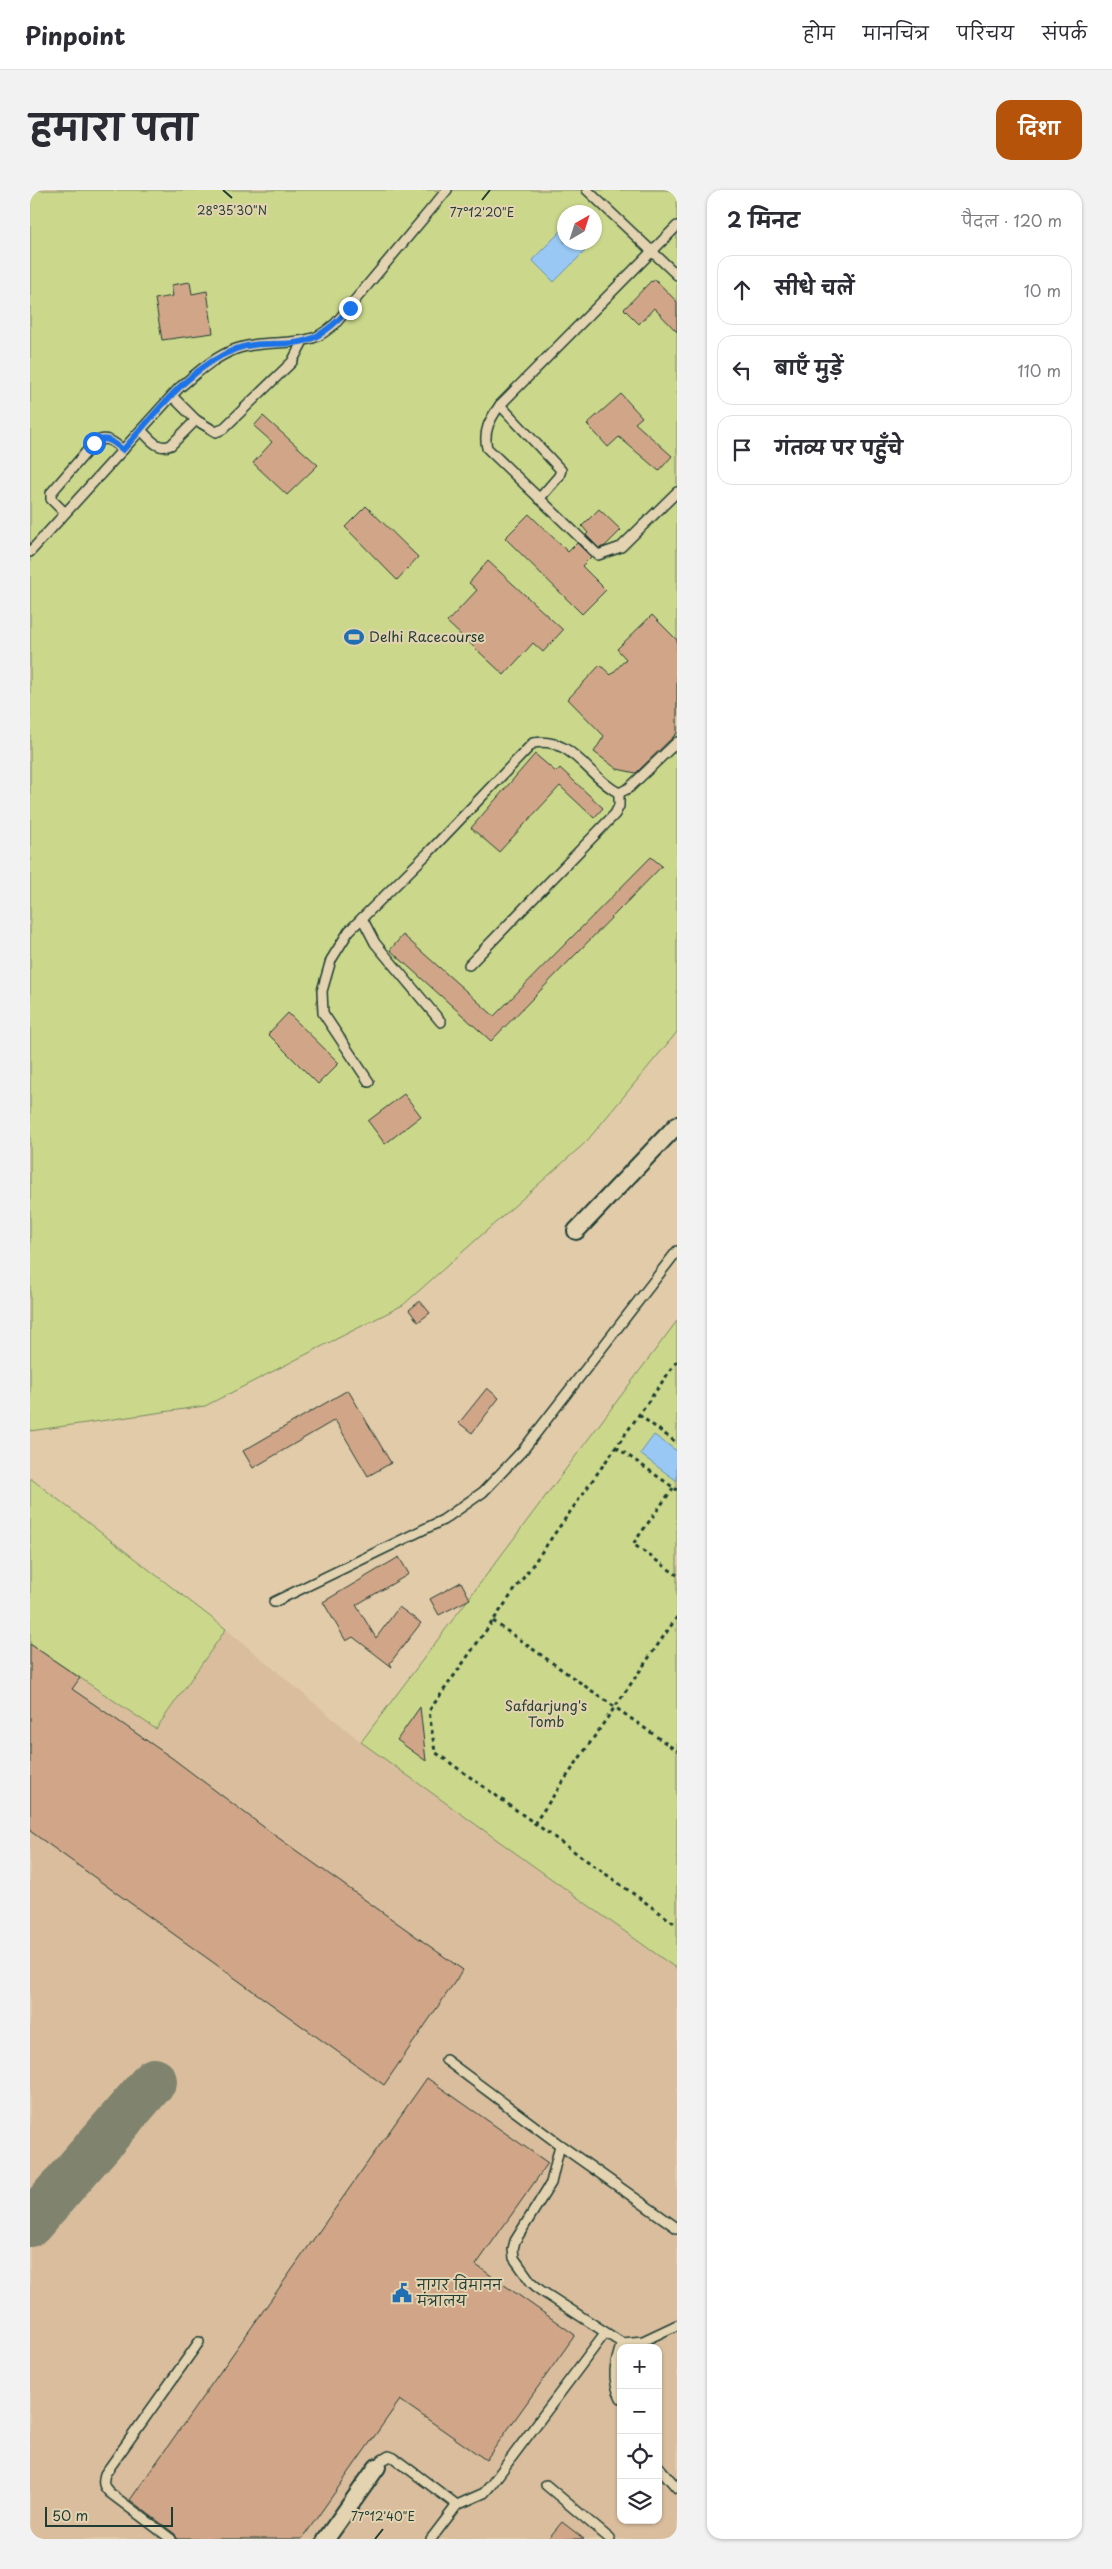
<!DOCTYPE html>
<html lang="hi">
<meta charset="utf-8">
<style>
:root{--surface:#fff;--page:#f2f2f3;--text:#2b2b33;--muted:#7c7c81;--line:#e1e1e2;--accent:#b45309}
body{margin:0;font-family:"Playpen Sans","Playpen Sans Deva",sans-serif;background:var(--page);color:var(--text)}
.controls{position:absolute;right:15px;bottom:15px;display:grid;overflow:hidden;border-radius:10px;box-shadow:0 1px 4px #0004}
.controls button{width:45px;height:45px;display:grid;place-items:center;padding:0;border:0;border-bottom:1px solid var(--line);background:var(--surface);color:var(--text);font:25px sans-serif}
.compass{position:absolute;left:527px;top:15px;width:45px;height:45px;border-radius:50%;background:var(--surface);box-shadow:0 1px 4px #0004;rotate:39deg}
.scale{position:absolute;left:15px;bottom:12px;width:128px;box-sizing:border-box;padding-left:5px;border:2px solid #1f3d34;border-top:0;font-size:14px;line-height:18px;white-space:nowrap;color:#1f3d34;-webkit-text-stroke:4px #e4d3b0;paint-order:stroke}
.stop{position:absolute;width:15px;height:15px;margin:-11px;border:4px solid #1a73e8;border-radius:50%;background:#fff}
.stop.end{background:#1a73e8;border-color:#fff;box-shadow:0 1px 5px #0008}
.list{margin:0;padding:0;list-style:none}
h2{display:flex;justify-content:space-between;align-items:center;height:65px;margin:0;padding:0 20px;font-size:21px}
h2 small{font-size:16px;font-weight:400;color:var(--muted)}
.list li{display:grid;grid-template-columns:32px 1fr auto;gap:15px;align-items:center;box-sizing:border-box;height:70px;margin:0 10px 10px;padding:0 10px;border:1px solid var(--line);border-radius:15px}
.list b{display:block;font-size:19px;white-space:nowrap}
.list em{font-size:16px;font-style:normal;color:var(--muted)}
.icon{flex:none;width:28px;height:28px;fill:none;stroke:currentColor;stroke-width:2;stroke-linecap:round;stroke-linejoin:round}
.map{position:relative;flex:none;width:647px;height:2349px;overflow:hidden;border-radius:15px}
header{display:flex;align-items:center;gap:30px;box-sizing:border-box;height:70px;padding:0 25px;background:var(--surface);border-bottom:1px solid var(--line)}
header strong{font-size:24px}
nav{display:flex;gap:28px;margin-inline-start:auto;font-size:18px}
.intro{display:flex;align-items:center;justify-content:space-between;box-sizing:border-box;height:120px;padding:0 30px}
h1{margin:0;font-size:35px}
.button{padding:12px 22px;border-radius:15px;background:var(--accent);color:#fff;font-size:18px;font-weight:700}
main{display:flex;gap:30px;padding:0 30px}
aside{flex:1;background:var(--surface);border-radius:15px;box-shadow:0 1px 4px #0004}
.map>svg:first-child{display:block}
.built{fill:#d9bd9d;fill-rule:evenodd}
.green{fill:#cbd88b;stroke:#758a60;fill-rule:evenodd}
.water{fill:#9ac8f5;stroke:#6990a8}
.lines{fill:none;stroke-linecap:round;stroke-linejoin:round}
.taxiway{stroke:#80846e;stroke-width:46}
.building{fill:#d1a688;stroke:#1f3d34}
.service-casing{stroke:#1f3d34;stroke-width:12}
.minor-casing{stroke:#1f3d34;stroke-width:20}
.path{stroke:#1f3d34;stroke-width:3;stroke-dasharray:4 4;stroke-linecap:butt}
.service{stroke:#e4d3b0;stroke-width:9}
.minor{stroke:#e4d3b0;stroke-width:16}
.route{stroke:#1a73e8;stroke-width:6}
.ticks{fill:none;stroke:#1f3d34;stroke-width:2}
.labels{text-anchor:middle;stroke-width:4;stroke-linejoin:round;paint-order:stroke}
.poi-label{font-size:14px;fill:#1f3d34;stroke:#e4d3b0;text-anchor:start}
.park-label{font-size:14px;fill:#284538;stroke:#e4d3b0}
.ticks-label{font-size:12px;text-anchor:middle;fill:#1f3d34;stroke:#e4d3b0;stroke-width:4;stroke-linejoin:round;paint-order:stroke}
</style>
<header>
<strong>Pinpoint</strong>
<nav><a>होम</a><a>मानचित्र</a><a>परिचय</a><a>संपर्क</a></nav>
</header>
<div class="intro"><h1>हमारा पता</h1><a class="button">दिशा</a></div>
<main>
<div class="map">
<svg width="647" height="2349" viewBox="0 0 647 2349">
<rect width="100%" height="100%" fill="#e2cba9"/>
<filter id="ink" filterUnits="userSpaceOnUse"><feTurbulence type="fractalNoise" baseFrequency=".02" numOctaves="2"/><feDisplacementMap in="SourceGraphic" scale="10" xChannelSelector="R" yChannelSelector="G"/><feConvolveMatrix kernelMatrix="1 2 1 2 8 2 1 2 1" color-interpolation-filters="sRGB"/></filter>
<g filter="url(#ink)">
<!-- built -->
<path class="built" d="M 196,1439 L 331,1552 L 647,1779 L 647,2349 L 0,2349 L 0,1454 L 126,1539 ZM 591,2158 L 628,2158 L 628,2330 L 591,2330 Z"/>
<!-- green -->
<g class="green">
<path d="M 0,0 L 647,0 L 647,842 L 556,952 L 373,1115 L 175,1216 L 0,1241 ZM 534,22 L 564,22 L 564,52 L 534,52 Z"/>
<polygon points="647,1131 647,1779 331,1552"/>
<polygon points="0,1288 196,1439 126,1539 0,1454"/>
</g>
<!-- water -->
<g class="water">
<polygon points="534,38 534,52 556,53 560,56 524,92 502,70"/>
<polygon points="624,1245 647,1261 647,1291 610,1264"/>
</g>
<g class="lines">
<!-- taxiway -->
<polyline class="taxiway" points="0,2034 124,1891"/>
</g>
<!-- building -->
<g class="building">
<polygon points="625,89 647,112 647,142 624,118 609,134 594,119 621,91 622,92"/>
<polygon points="160,92 162,104 177,101 183,143 132,150 125,109 143,106 141,95"/>
<polygon points="591,204 612,227 605,233 642,266 629,281 589,247 578,257 557,234"/>
<polygon points="233,226 288,275 257,305 223,273 242,252 224,236"/>
<polygon points="336,316 388,367 367,390 315,337"/>
<polygon points="569,319 591,340 575,356 569,358 556,345 558,343 552,336"/>
<polygon points="499,324 538,362 547,353 561,367 552,376 576,400 552,424 475,348"/>
<polygon points="458,371 533,440 513,462 503,453 474,485 417,432 447,400 439,393"/>
<polygon points="622,425 647,450 647,543 606,583 587,579 564,562 574,546 538,509 570,475 581,485 596,469 587,459"/>
<polygon points="505,564 526,582 530,578 573,618 564,628 530,596 469,662 441,638"/>
<polygon points="621,667 632,676 461,851 360,760 373,745 464,826"/>
<polygon points="258,823 309,873 288,894 238,844"/>
<polygon points="374,904 391,926 355,954 338,931"/>
<polygon points="390,1111 400,1123 388,1132 379,1120"/>
<polygon points="457,1198 469,1208 442,1243 429,1233"/>
<polygon points="318,1200 361,1273 338,1286 305,1230 223,1278 213,1261"/>
<polygon points="369,1367 379,1384 326,1415 346,1448 369,1417 391,1433 360,1473 362,1477 323,1447 316,1451 293,1412"/>
<polygon points="431,1392 440,1409 409,1425 400,1409"/>
<polygon points="0,1454 50,1488 42,1499 142,1568 243,1644 433,1780 354,1895 0,1641"/>
<polygon points="390,1517 396,1571 367,1550"/>
<polygon points="397,1888 518,1973 446,2075 545,2145 456,2270 370,2210 272,2349 147,2349 145,2344 100,2310"/>
<polygon points="532,2332 554,2349 518,2349"/>
</g>
<g class="lines">
<defs>
<g id="service">
<polyline points="557,0 647,85"/>
<path d="M 647,36 L 470,215 C 460,229 453,241 457,258 L 568,365 L 591,357 L 647,302"/>
<polyline points="142,206 166,230"/>
<polyline points="470,215 531,280 529,286 509,309"/>
<path d="M 111,240 C 120,249 128,261 141,255 L 166,230 L 186,242 L 193,239 L 262,172 L 273,151"/>
<path d="M 35,323 L 21,309 L 21,303 L 64,253 C 76,245 82,251 93,260"/>
<path d="M 0,362 L 149,198 C 167,183 184,167 206,159 C 231,150 258,156 283,148 C 291,146 298,139 305,134 L 417,0"/>
<polyline points="332,728 345,753 411,832"/>
<polyline points="439,775 585,624 589,616 589,603"/>
<path d="M 339,892 L 293,823 L 292,801 L 301,770 L 319,741 L 399,662 L 503,553 C 543,546 556,586 589,603 L 599,598 L 647,552"/>
<polyline points="244,1412 413,1330 453,1302 493,1260 647,1061"/>
<polyline points="416,1870 530,1955 647,2038"/>
<polyline points="530,1955 521,1993 485,2051 483,2059 484,2068 501,2092 510,2100 592,2153 613,2151 647,2135"/>
<path d="M 591,2208 C 581,2189 585,2172 592,2153"/>
<polyline points="628,2276 647,2298"/>
<polyline points="347,2277 352,2270 359,2266 364,2268 427,2315"/>
<polyline points="516,2295 580,2349"/>
<path d="M 141,2349 L 80,2303 C 74,2297 72,2294 75,2284 L 169,2152"/>
<polyline points="401,2349 427,2315 454,2303 461,2295 575,2143"/>
</g>
<g id="minor">
<polyline points="546,1041 647,935"/>
<polyline points="296,2349 347,2277"/>
</g>
</defs>
<!-- service casing -->
<use href="#service" class="service-casing"/>
<!-- minor casing -->
<use href="#minor" class="minor-casing"/>
<!-- path -->
<g class="path">
<polyline points="647,1171 399,1521 405,1562 647,1735"/>
<polyline points="609,1225 647,1253"/>
<polyline points="586,1257 647,1300"/>
<polyline points="643,1298 603,1354 647,1385"/>
<polyline points="463,1431 647,1561"/>
<polyline points="504,1634 647,1427"/>
</g>
<!-- service -->
<use href="#service" class="service"/>
<!-- minor -->
<use href="#minor" class="minor"/>
</g>
</g>
<g class="lines" filter="url(#ink)">
<!-- route -->
<path class="route" d="M 64,253 C 76,245 82,251 93,260 C 126,223 159,177 206,159 C 231,149 262,159 285,147 C 299,140 310,129 320,118"/>
</g>
<!-- ticks -->
<path class="ticks" d="M 193,0 L 202,8M 452,10 L 460,0M 345,2349 L 353,2339"/>
<!-- icons -->
<defs>
<symbol id="stadium-bare" viewBox="-9 -9 18 18"><path d="M0-5a6.5 5 0 1 0 0 10a6.5 5 0 1 0 0-10ZM-3.5-1.8h7v3.6h-7Z" fill="#1f6fb2" stroke="#e4d3b0" stroke-width="2.5" paint-order="stroke"/></symbol>
<symbol id="civic-bare" viewBox="-9 -9 18 18"><path d="M-.6-6.5H3V-4.5H.6V-3L4-1V1h2V6H-6V1h2V-1L-.6-3ZM-1.2 2.5V6h2.4V2.5Z" fill="#1f6fb2" stroke="#e4d3b0" stroke-width="2.5" paint-order="stroke"/></symbol>
</defs>
<g fill-rule="evenodd">
<use href="#stadium-bare" x="310" y="433" width="28" height="28"/>
<use href="#civic-bare" x="358" y="2089" width="28" height="28"/>
</g>
<g class="labels">
<!-- poi labels -->
<g class="poi-label">
<text x="339" y="452">Delhi Racecourse</text>
<text x="387" y="2100">नागर विमानन<tspan x="387" dy="16">मंत्रालय</tspan></text>
</g>
<!-- park labels -->
<g class="park-label">
<text x="516" y="1521">Safdarjung's<tspan x="516" dy="16">Tomb</tspan></text>
</g>
</g>
<g class="ticks-label">
<text x="202" y="25">28°35'30"N</text>
<text x="452" y="27">77°12'20"E</text>
<text x="353" y="2331">77°12'40"E</text>
</g>
</svg>
<div class="controls">
<button>+</button>
<button>−</button>
<button><svg class="icon" aria-label="locate" viewBox="0 0 24 24"><circle cx="12" cy="12" r="6"/><path d="M12 2v4M12 18v4M2 12h4M18 12h4"/></svg></button>
<button><svg class="icon" aria-label="layers" viewBox="0 0 24 24"><path d="M12 4l9 5-9 5-9-5zM3 14l9 5 9-5"/></svg></button>
</div>
<svg class="compass" viewBox="-18 -18 36 36"><path d="M0-13l5 13h-10z" fill="#e53935"/><path d="M0 13l5-13h-10z" fill="#7c7c81"/></svg>
<div class="scale">50 m</div>
<div class="stop" style="left:64px;top:253px"></div>
<div class="stop end" style="left:320px;top:118px"></div>
</div>
<aside>
<h2>2 मिनट<small>पैदल · 120 m</small></h2>
<ul class="list">
<li><svg class="icon" aria-label="ahead" viewBox="0 0 24 24"><path d="M12 20V5M6 11l6-6 6 6"/></svg><div><b>सीधे चलें</b></div><em>10 m</em></li>
<li><svg class="icon" aria-label="left" viewBox="0 0 24 24"><path d="M17 20v-9H6M10 6l-5 5 5 5"/></svg><div><b>बाएँ मुड़ें</b></div><em>110 m</em></li>
<li><svg class="icon" aria-label="arrive" viewBox="0 0 24 24"><path d="M6 21V4h12l-3 4 3 4H6"/></svg><div><b>गंतव्य पर पहुँचे</b></div></li>
</ul>
</aside>
</main>
